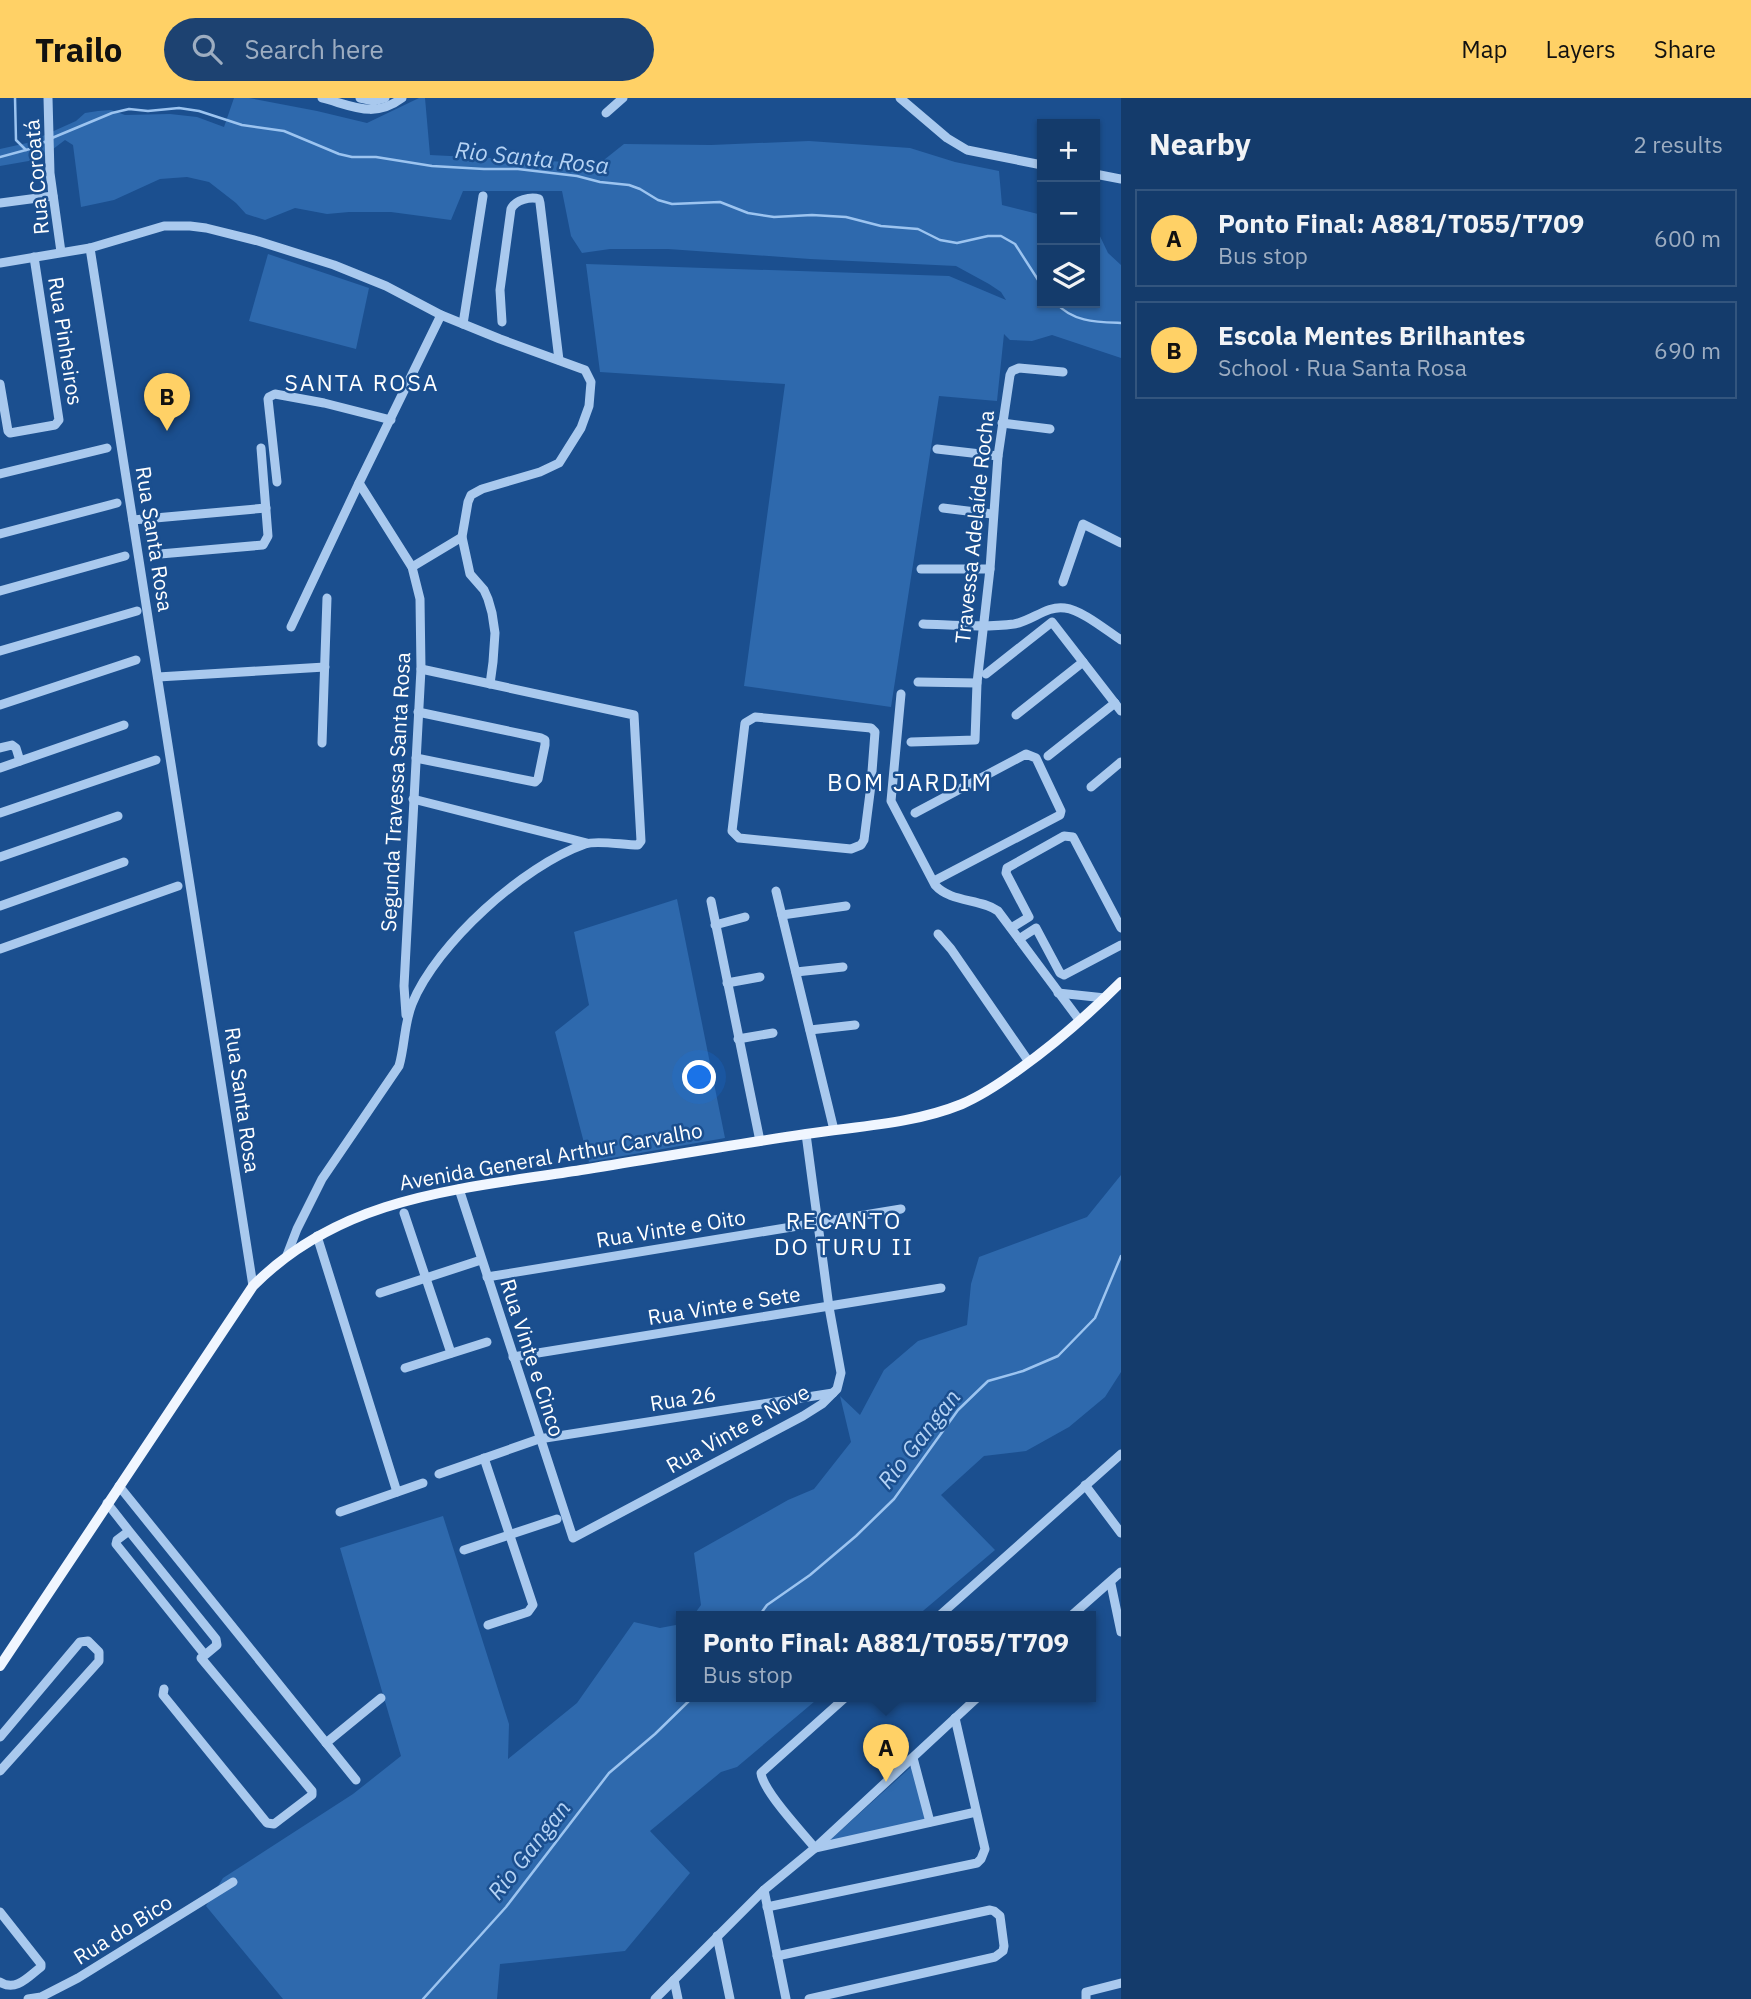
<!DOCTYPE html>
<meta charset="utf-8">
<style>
:root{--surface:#143b6b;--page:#1d4271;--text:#f1f3f6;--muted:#9dadc1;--line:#33557e;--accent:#ffd166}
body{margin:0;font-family:"IBM Plex Sans",sans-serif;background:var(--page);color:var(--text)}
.controls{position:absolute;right:21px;top:21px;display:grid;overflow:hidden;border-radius:0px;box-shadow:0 2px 5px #0004}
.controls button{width:63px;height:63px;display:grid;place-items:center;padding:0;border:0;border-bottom:2px solid var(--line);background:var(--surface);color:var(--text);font:35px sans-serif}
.you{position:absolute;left:700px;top:980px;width:24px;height:24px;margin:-18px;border:5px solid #fff;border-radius:50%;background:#1a73e8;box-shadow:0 0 0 10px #1a73e833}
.badge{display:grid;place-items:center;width:46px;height:46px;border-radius:50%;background:var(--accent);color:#111;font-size:23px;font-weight:700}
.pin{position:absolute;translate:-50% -58px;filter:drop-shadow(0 2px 4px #0008)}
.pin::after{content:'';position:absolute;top:37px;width:24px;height:21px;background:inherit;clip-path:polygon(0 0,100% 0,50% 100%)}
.popup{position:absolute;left:676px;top:1513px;width:420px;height:91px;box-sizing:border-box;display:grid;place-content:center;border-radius:0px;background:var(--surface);filter:drop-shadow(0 2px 5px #0005);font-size:23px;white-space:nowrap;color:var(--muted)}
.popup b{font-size:26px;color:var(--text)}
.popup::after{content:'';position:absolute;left:50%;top:100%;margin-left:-14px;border:14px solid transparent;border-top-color:var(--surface)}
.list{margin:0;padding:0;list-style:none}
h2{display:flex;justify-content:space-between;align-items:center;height:91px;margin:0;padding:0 28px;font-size:30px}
h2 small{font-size:23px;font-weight:400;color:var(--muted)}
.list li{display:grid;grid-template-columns:46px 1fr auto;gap:21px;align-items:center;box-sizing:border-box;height:98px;margin:0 14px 14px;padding:0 14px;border:2px solid var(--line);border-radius:0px}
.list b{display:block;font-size:26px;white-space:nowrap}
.list p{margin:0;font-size:23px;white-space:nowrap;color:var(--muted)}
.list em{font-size:23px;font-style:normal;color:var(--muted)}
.icon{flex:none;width:38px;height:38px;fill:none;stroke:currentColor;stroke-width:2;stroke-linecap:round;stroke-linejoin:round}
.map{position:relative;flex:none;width:1121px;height:1901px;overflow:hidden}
header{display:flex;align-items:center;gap:42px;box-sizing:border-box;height:98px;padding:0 35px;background:var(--accent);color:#111}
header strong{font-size:33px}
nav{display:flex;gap:38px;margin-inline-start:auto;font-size:24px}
.search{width:490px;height:63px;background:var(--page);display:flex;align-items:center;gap:18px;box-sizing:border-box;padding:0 24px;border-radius:38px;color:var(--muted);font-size:26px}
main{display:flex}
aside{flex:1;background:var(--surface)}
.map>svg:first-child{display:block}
.green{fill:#2e69ad}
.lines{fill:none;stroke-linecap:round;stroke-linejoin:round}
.stream{stroke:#9cc4f0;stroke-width:2.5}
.minor{stroke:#a9c9ee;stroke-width:9}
.major{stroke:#f0f6ff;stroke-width:10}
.labels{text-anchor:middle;stroke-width:5;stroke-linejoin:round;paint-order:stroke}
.street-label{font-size:21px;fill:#fff;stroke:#1b4f8f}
.water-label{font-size:23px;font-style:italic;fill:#b5d3f5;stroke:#1b4f8f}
.neighbourhood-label{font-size:23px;letter-spacing:2px;fill:#fff;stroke:#1b4f8f}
.quarter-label{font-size:24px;letter-spacing:2px;fill:#fff;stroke:#1b4f8f}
</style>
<header>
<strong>Trailo</strong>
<div class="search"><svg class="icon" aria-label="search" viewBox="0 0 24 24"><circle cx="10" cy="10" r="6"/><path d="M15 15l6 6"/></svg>Search here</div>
<nav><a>Map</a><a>Layers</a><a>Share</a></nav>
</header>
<main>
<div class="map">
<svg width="1121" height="1901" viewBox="0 0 1121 1901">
<rect width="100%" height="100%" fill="#1b4f8f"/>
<!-- green -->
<g class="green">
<polygon points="234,0 249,0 317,13 367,25 419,0 425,0 430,57 567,64 590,73 624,46 711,47 809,43 910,50 955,64 999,73 1002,107 1042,117 1042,205 1095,205 1095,131 1097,132 1108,155 1121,167 1121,260 1052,237 1032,243 1010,242 1004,236 997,303 939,298 891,609 744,588 785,286 600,274 586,166 949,178 1006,202 1001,194 989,186 956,168 810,161 668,151 610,151 582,155 571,138 562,93 463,93 451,122 391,114 349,114 327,116 295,110 265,122 246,116 236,105 209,84 187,79 160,81 114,102 81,109 73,47 65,42 40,61 0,68 0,51 27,45 76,23 85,15 98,13 111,12 125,17 170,16 197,19 224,29"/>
<polygon points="268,156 369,190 356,251 249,223"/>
<polygon points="677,801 725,1040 589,1064 555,934 589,907 574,834"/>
<polygon points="1121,1077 1121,1274 1105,1299 1069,1329 1026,1353 984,1358 941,1397 995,1452 917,1518 693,1518 701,1507 694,1455 788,1402 814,1391 851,1344 840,1298 860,1317 884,1272 918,1243 967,1227 971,1186 979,1159 1087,1119"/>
<polygon points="443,1418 509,1626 508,1661 577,1605 634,1524 660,1530 681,1526 681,1598 821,1598 737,1669 721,1674 650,1733 690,1775 625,1853 500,1866 497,1901 283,1901 206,1808 223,1780 353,1696 401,1658 340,1450"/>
<polygon points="912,1668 926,1722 829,1743"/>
</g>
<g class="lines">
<!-- stream -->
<g class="stream">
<polyline points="15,0 16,42 26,52"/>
<polyline points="52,40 112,15 129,11 148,13 179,10 199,13 242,27 284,33 339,56 352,59 376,59 432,68 484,71 518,71 577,78 600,84 629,87 640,91 658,102 672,106 720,104 748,115 774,119 812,117 846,119 881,128 918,131 940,142 957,145 988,138 1001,138 1015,146 1042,188"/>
<polyline points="0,59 37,49 46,43"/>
<path d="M 1056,205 C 1073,224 1096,224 1121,225"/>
<polyline points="759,1518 767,1507 810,1477 856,1438 894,1401 958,1312 988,1283 1023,1273 1058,1258 1095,1220 1121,1158"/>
<polyline points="423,1901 506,1809 609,1675 655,1636 694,1598"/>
</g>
<!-- minor -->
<g class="minor">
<polyline points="48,0 50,75 61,154"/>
<path d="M 322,0 C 353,8 374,21 402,0"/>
<polyline points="360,0 374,3 385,0"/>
<polyline points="900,0 947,40 967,52 1042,67"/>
<polyline points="606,15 623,0"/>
<polyline points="1095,76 1121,81"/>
<polyline points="0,105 53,98"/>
<polyline points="90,150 253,1188"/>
<polyline points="0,165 90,150 164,128 190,128 206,130 258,143 334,167 386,188 441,217 500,241 585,272 591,284 589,308 581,330 559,365 540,374 482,391 471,397 468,404 462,439 470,476 484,492 488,501 492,515 495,535 493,564 490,586"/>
<path d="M 502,224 L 500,192 L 511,111 C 515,102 531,98 539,101 L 540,105 L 559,262"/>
<polyline points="463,226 483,98"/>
<polyline points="0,286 8,333 10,335 55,327 59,322 34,159"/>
<polyline points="1002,325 1050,331"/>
<polyline points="937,351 998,358"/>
<polyline points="0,376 107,350"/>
<polyline points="277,384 268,301 269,299 275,296 324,305 391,322"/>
<polyline points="359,385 412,469 420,501 421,571 404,888 406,917"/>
<polyline points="943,410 992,416"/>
<polyline points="133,422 266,410"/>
<polyline points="0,436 117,405"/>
<polyline points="160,456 263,447 268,438 261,350"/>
<polyline points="412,469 462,439"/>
<polyline points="921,471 990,471"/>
<polyline points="1063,484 1083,426 1121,445"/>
<polyline points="0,493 125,458"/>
<path d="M 923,526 C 953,527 984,530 1014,526 C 1032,523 1047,507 1065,510 C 1082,512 1107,533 1121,542"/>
<polyline points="291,529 359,385 441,217"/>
<polyline points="0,553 137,513"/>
<polyline points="986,576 1052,524 1121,613"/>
<polyline points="158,579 325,569"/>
<polyline points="918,584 977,585"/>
<path d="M 901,596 L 891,703 L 935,787 C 951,805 980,800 998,813 L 1080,923"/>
<polyline points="0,607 136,562"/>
<polyline points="1016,617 1083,564"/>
<polygon points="755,619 871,630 875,634 871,687 864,742 861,747 851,751 739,740 732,733 745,625"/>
<polyline points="911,644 975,642 977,585 990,471 998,358 1010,277 1012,273 1019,270 1063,274"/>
<polyline points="322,645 327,500"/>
<polyline points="0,650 12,647 16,650 20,663"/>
<polyline points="1048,658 1115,605"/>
<polyline points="416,660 535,684 538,681 545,647 545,642 541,640 418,614"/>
<polyline points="0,670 124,627"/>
<polyline points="1091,689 1121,664"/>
<polyline points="413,701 587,745"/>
<polyline points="0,715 156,662"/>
<polyline points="915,715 1026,656 1036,660 1061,713 1060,717 934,783"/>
<polyline points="0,759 118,718"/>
<polyline points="776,793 834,1032"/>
<polyline points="711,803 760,1043"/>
<polyline points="0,808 124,764"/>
<polyline points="782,817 846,808"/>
<polyline points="715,827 745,819"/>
<polyline points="1011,830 1029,819 1006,775 1007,770 1064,738 1073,739 1121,830"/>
<polyline points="938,836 951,851 1029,964"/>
<polyline points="1019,841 1036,830 1060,875 1064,877 1121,847"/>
<polyline points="0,851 178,788"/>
<polyline points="796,874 843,869"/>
<polyline points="727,885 760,879"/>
<polyline points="1058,895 1105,900"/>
<polyline points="810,932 855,927"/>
<polyline points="738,941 773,935"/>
<polyline points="459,1091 573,1440 803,1318 822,1306 837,1291 841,1275 829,1209 806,1036"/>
<polyline points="404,1115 451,1255"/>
<polyline points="317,1138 397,1394"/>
<path d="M 287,1157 L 297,1131 L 322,1081 L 399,968 C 405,947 404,926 412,906 C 437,845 523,768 585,746 C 597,742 623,747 638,747 L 641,743 L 634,617 L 421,571"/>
<polyline points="487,1179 901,1111"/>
<polyline points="380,1195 481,1162"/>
<polyline points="513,1259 941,1190"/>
<polyline points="405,1270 487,1244"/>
<polyline points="484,1360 533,1507 528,1514 488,1527"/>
<polyline points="439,1376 539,1341 833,1295"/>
<polyline points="1085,1387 1121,1435"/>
<polyline points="119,1388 356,1682"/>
<polyline points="107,1405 129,1433 216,1541 217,1547 205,1557 116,1446 117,1442 129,1433"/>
<polyline points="340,1414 423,1385"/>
<polyline points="464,1452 557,1421"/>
<polyline points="1111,1486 1121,1534"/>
<polyline points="939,1518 1121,1356"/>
<polyline points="1071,1518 1121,1474"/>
<polyline points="164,1591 163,1597 267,1725 274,1726 312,1697 312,1693 201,1560"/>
<path d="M 847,1598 L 761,1675 C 763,1693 802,1734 815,1750 L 976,1714"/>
<polyline points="0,1639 80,1544 88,1543 99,1554 99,1563 0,1673"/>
<polyline points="326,1645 381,1600"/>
<polyline points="913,1660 930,1724"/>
<polyline points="764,1792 786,1901"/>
<polyline points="767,1809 977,1765 981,1761 985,1751 955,1620"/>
<path d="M 0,1814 L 41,1866 L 41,1869 C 28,1879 16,1894 0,1884"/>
<polyline points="717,1838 730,1901"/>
<polyline points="777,1858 990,1812 994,1813 1000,1818 1004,1848 1003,1853 995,1859 809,1901"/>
<polyline points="674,1882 678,1901"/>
<polyline points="28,1901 41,1899 78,1880 233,1784"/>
<polyline points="655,1901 764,1792 815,1750 979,1598"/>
<polyline points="1086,1901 1086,1894 1121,1885"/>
</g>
<!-- major -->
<path class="major" d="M 0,1568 L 253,1188 C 343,1097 462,1091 581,1072 C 656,1060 731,1047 806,1036 C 858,1028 913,1026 962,1006 C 983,997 1002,984 1021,970 C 1057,944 1090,915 1121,884"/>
</g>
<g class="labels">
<!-- street labels -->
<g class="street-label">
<text transform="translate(37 79) rotate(-95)" y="7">Rua Coroatá</text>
<text transform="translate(65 243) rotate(81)" y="7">Rua Pinheiros</text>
<text transform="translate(975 429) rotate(-84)" y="7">Travessa Adelaíde Rocha</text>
<text transform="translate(154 441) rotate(81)" y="7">Rua Santa Rosa</text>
<text transform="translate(396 694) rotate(-87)" y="7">Segunda Travessa Santa Rosa</text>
<text transform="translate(242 1002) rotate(82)" y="7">Rua Santa Rosa</text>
<text transform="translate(551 1059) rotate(-10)" y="7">Avenida General Arthur Carvalho</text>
<text transform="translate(671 1131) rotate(-9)" y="7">Rua Vinte e Oito</text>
<text transform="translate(724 1208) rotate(-9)" y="7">Rua Vinte e Sete</text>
<text transform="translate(532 1260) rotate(72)" y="7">Rua Vinte e Cinco</text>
<text transform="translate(683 1301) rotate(-9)" y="7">Rua 26</text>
<text transform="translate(738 1331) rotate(-29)" y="7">Rua Vinte e Nove</text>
<text transform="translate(123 1832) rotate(-32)" y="7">Rua do Bico</text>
</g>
<!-- water labels -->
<g class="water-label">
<text transform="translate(532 60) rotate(6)" y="8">Rio Santa Rosa</text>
<text transform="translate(919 1341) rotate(-52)" y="8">Rio Gangan</text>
<text transform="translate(529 1752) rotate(-52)" y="8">Rio Gangan</text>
</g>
<!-- neighbourhood labels -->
<g class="neighbourhood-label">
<text x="362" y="293">SANTA ROSA</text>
<text x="844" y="1131">RECANTO<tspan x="844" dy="26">DO TURU II</tspan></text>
</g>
<!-- quarter labels -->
<g class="quarter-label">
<text x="910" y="693">BOM JARDIM</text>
</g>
</g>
</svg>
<div class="controls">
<button>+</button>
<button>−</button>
<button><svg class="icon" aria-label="layers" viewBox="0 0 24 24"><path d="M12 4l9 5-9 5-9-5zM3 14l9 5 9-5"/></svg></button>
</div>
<div class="you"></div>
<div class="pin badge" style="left:886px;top:1684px">A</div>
<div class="popup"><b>Ponto Final: A881/T055/T709</b>Bus stop</div>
<div class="pin badge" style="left:167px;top:333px">B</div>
</div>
<aside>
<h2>Nearby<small>2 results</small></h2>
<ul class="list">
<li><span class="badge">A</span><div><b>Ponto Final: A881/T055/T709</b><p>Bus stop</p></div><em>600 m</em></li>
<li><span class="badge">B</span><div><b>Escola Mentes Brilhantes</b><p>School · Rua Santa Rosa</p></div><em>690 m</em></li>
</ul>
</aside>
</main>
